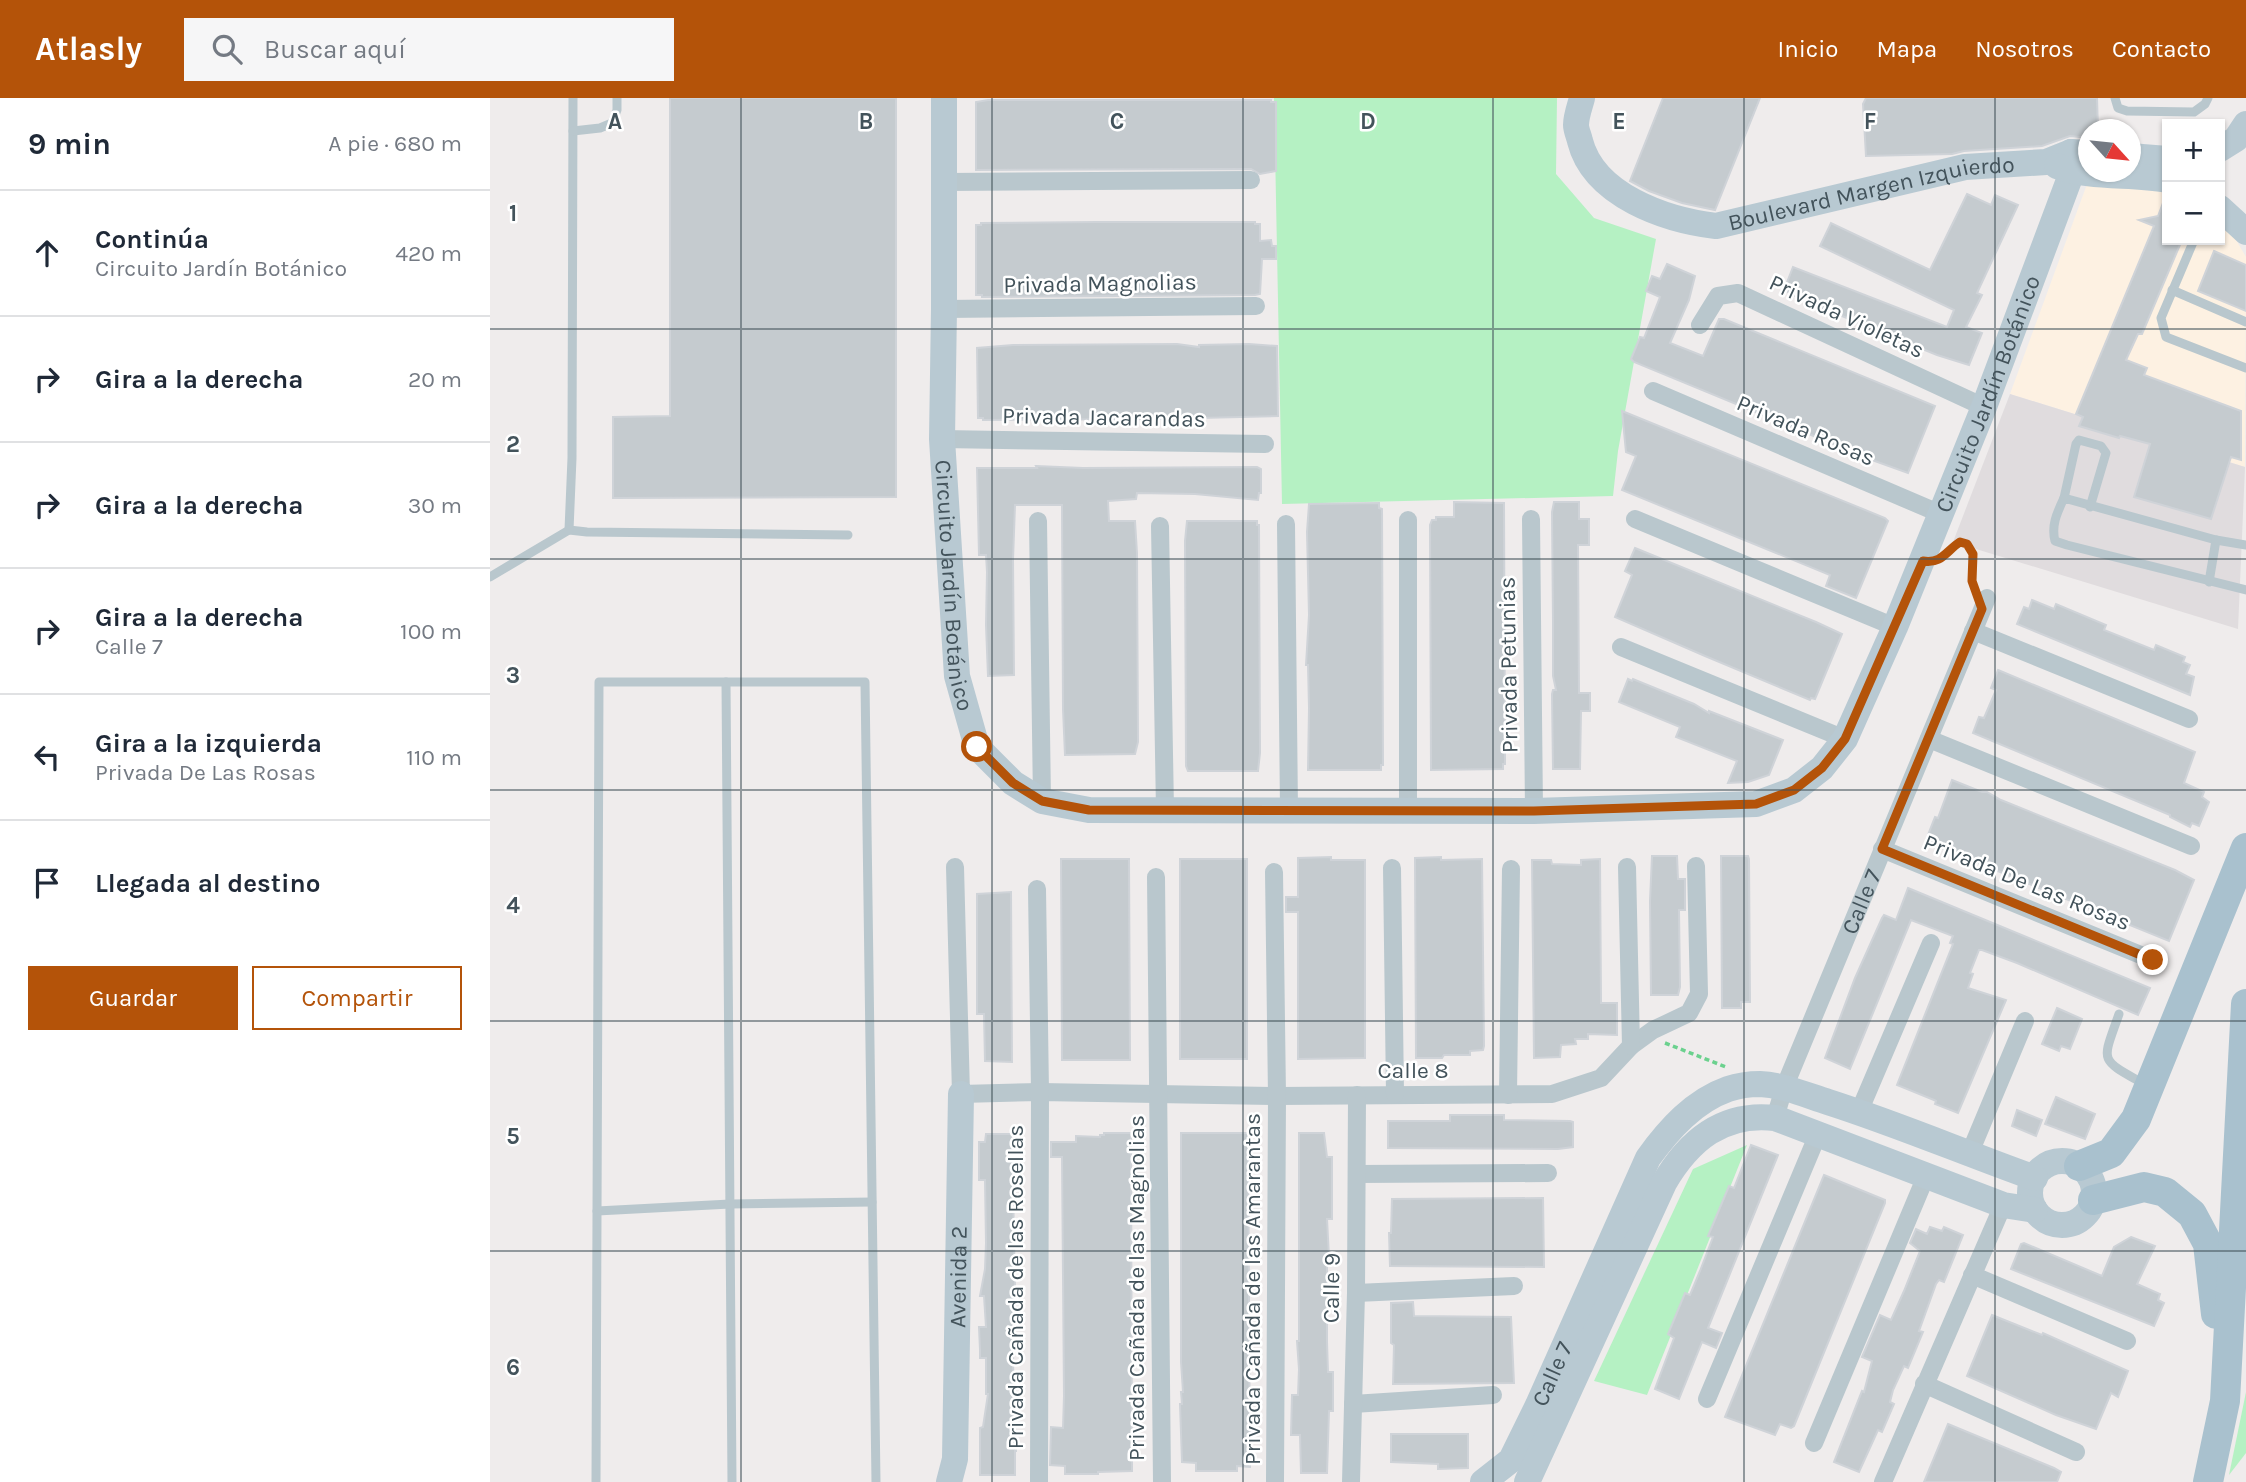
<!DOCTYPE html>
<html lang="es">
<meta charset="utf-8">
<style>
:root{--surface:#fff;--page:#f6f6f7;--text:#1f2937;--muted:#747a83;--line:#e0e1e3;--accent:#b45309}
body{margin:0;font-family:Karla,sans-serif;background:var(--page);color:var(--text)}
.controls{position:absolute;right:21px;top:21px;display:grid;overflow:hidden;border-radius:0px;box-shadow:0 2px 5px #0004}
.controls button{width:63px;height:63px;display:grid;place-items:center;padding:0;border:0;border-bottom:2px solid var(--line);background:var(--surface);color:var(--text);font:35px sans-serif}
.compass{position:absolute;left:1588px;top:21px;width:63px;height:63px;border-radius:50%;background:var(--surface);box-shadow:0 2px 5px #0004;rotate:117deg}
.stop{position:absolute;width:21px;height:21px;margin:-16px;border:5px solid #b45309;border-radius:50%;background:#fff}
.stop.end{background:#b45309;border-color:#fff;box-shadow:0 2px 7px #0008}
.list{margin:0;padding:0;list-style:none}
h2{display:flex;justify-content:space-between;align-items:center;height:91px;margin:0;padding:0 28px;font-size:30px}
h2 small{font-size:23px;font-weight:400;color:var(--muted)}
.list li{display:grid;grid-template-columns:46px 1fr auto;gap:21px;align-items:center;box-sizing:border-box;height:126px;padding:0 28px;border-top:2px solid var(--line)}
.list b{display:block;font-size:26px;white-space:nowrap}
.list p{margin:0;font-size:23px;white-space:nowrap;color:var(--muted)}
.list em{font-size:23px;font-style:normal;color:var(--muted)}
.actions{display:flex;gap:14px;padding:21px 28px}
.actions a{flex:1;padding:16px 0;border:2px solid var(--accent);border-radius:0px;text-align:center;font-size:24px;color:var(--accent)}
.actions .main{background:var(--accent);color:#fff}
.icon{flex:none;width:38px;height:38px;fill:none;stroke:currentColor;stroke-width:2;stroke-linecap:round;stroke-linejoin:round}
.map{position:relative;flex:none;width:1756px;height:1384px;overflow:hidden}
header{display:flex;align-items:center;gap:42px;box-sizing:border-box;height:98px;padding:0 35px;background:var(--accent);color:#fff}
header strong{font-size:33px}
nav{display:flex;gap:38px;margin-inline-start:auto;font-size:24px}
.search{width:490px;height:63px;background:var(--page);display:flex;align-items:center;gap:18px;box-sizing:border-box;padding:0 24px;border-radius:0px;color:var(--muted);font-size:26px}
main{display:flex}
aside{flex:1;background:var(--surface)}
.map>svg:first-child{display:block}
.commercial{fill:#fdf1e2}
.education{fill:#e0dcde}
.green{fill:#b5f1c3}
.building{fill:#c5cbcf;stroke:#cfd3d8;stroke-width:2}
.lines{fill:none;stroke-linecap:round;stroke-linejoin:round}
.path{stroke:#6bd18e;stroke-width:3.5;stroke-dasharray:5 3.5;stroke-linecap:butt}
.lane{stroke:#b9c7cd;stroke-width:9}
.street{stroke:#b9c7cd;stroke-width:18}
.secondary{stroke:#b8c9d2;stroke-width:26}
.primary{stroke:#a9c1ce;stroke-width:30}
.route{stroke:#b45309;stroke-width:9}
.grid{fill:none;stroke:#43535b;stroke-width:2;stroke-opacity:0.55}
.labels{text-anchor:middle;stroke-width:5;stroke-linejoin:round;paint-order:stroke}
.street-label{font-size:23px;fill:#43535b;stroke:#fff}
.grid-label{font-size:23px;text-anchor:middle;font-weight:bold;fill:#43535b;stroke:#fff;stroke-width:5;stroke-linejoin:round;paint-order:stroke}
</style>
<header>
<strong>Atlasly</strong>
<div class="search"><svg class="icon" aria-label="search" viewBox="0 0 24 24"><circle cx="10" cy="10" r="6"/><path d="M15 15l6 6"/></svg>Buscar aquí</div>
<nav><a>Inicio</a><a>Mapa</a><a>Nosotros</a><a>Contacto</a></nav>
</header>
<main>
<aside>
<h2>9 min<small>A pie · 680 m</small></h2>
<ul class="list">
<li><svg class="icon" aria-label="ahead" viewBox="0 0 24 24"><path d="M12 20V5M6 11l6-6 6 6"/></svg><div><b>Continúa</b><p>Circuito Jardín Botánico</p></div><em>420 m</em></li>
<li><svg class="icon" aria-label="right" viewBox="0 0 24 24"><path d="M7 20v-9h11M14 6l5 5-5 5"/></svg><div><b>Gira a la derecha</b></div><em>20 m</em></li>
<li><svg class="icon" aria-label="right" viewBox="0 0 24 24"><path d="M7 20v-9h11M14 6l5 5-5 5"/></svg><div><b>Gira a la derecha</b></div><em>30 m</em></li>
<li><svg class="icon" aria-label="right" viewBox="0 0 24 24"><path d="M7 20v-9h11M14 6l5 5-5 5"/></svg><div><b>Gira a la derecha</b><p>Calle 7</p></div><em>100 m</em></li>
<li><svg class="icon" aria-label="left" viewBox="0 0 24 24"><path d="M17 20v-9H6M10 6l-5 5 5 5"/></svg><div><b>Gira a la izquierda</b><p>Privada De Las Rosas</p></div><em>110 m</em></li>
<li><svg class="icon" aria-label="arrive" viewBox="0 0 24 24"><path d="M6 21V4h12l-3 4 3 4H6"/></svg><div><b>Llegada al destino</b></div></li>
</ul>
<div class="actions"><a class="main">Guardar</a><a>Compartir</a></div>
</aside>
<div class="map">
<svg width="1756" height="1384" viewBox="0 0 1756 1384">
<rect width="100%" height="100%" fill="#efecec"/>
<!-- commercial -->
<polygon class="commercial" points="1600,78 1677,92 1677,142 1730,142 1730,120 1735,123 1756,159 1755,369 1520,296"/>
<!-- education -->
<polygon class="education" points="1520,296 1755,369 1748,531 1463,444"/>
<!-- green -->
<g class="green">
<polygon points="784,0 1067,0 1066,76 1104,120 1166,141 1128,353 1123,398 792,406"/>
<polygon points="1257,1047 1157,1297 1104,1283 1203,1071"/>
<polygon points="1756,1294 1756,1355 1739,1377"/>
</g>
<!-- building -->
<g class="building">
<polygon points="180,0 406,0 406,399 123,400 123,319 180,318"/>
<polygon points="1173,0 1270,0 1225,112 1192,105 1159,93 1140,83"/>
<polygon points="1376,0 1607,0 1608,32 1599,32 1599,40 1580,38 1552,48 1474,53 1462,56 1376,58 1373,6"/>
<polygon points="498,2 781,2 781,4 786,4 786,73 770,76 761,71 486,72 486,4"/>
<polygon points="1477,96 1501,107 1505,97 1528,107 1487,195 1492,197 1476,229 1492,235 1479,267 1447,257 1313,202 1294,192 1303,169 1457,229 1464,212 1330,148 1341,125 1440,172"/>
<polygon points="1676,97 1677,142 1692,142 1652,236 1648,236 1636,262 1657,270 1654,277 1751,313 1751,362 1741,359 1721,421 1644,399 1660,346 1630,338 1629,340 1589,328 1593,319 1586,316 1664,128 1649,122 1668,118"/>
<polygon points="607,124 765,124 765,126 770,126 770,143 781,142 782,148 786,148 786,161 772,161 770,196 765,197 492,199 492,197 486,197 486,127 491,127 491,125"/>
<polygon points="1724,153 1756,167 1756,213 1708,193"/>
<polygon points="1177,166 1205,178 1199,202 1180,245 1213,258 1229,221 1234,221 1445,308 1418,375 1382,362 1144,264 1141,261 1150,239 1154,240 1170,199 1156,193 1162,178 1170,181"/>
<polygon points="687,246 709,249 709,247 759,246 787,248 788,318 667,321 493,322 493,320 488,320 487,250 523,247"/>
<polygon points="1132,313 1395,420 1398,423 1366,500 1336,488 1340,477 1132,392 1146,358 1136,354"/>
<polygon points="546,368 593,370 767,369 771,371 771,395 769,395 768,402 705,396 647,395 646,401 618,403 619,423 645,423 647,455 648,644 645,656 575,657 573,611 572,407 525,407 523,462 524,577 498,578 496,527 497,474 496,457 489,457 487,370 547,370"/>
<polygon points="964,404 1014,405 1015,666 1013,666 1013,671 941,672 940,427 942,422 946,422 946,419 964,419"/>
<polygon points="1064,404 1089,404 1089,421 1099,421 1099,447 1088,447 1089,595 1100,595 1100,613 1091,613 1090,671 1063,671 1062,596 1063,592 1066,592 1063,578 1063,524 1062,414"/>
<polygon points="889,405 889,410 892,411 893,667 891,667 891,672 818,672 819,610 818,567 816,567 819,517 817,434 819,406"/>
<polygon points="697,423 767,423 767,427 769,427 770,655 768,673 698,673 696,668 695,443"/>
<polygon points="1145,450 1326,524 1352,536 1325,601 1321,600 1320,602 1215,558 1125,519 1142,477 1135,473"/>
<polygon points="1542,502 1564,511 1566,506 1616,527 1614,532 1664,552 1666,547 1695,559 1693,564 1700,567 1696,576 1704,579 1700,597 1527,526 1534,509 1539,511"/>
<polygon points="1508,572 1705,654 1694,685 1714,694 1712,699 1719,704 1709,728 1702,725 1700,729 1680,719 1680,717 1483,635 1489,619 1494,620 1506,592 1501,590"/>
<polygon points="1138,581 1142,583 1143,581 1204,606 1219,615 1219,613 1293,642 1279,677 1258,684 1238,685 1247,663 1186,639 1190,629 1129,604"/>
<polygon points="1462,682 1492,694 1497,694 1511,702 1685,772 1704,782 1679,843 1439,745 1436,742 1445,719 1448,720"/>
<polygon points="1162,758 1187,758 1188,781 1195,781 1195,812 1189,812 1190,889 1188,897 1161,897 1160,803"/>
<polygon points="1231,758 1258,758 1259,761 1260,904 1251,904 1251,910 1232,910"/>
<polygon points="841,759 841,762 875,762 875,960 808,961 808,814 796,814 796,799 808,799 808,760"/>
<polygon points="951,759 951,762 992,761 994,948 993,952 980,953 980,957 954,957 952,960 926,960 925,760"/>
<polygon points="571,761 639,761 640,962 572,962"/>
<rect x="690" y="761" width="67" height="200"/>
<polygon points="1110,761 1111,905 1127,905 1127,937 1098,936 1098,941 1085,941 1086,946 1071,947 1070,959 1044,960 1042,762 1061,762 1062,766 1091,767 1091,762"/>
<polygon points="1418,790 1660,890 1648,917 1527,865 1492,852 1489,852 1480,875 1483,876 1478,890 1516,902 1468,1015 1445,1006 1446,1003 1444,1002 1407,987 1463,846 1460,845 1463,838 1421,822 1360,971 1335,960 1365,880 1392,820 1394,817 1406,822"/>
<polygon points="521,794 522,964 495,963 494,916 487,916 487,796"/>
<polygon points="1567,910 1592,921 1580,951 1571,948 1569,953 1552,946"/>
<polygon points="1566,999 1605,1016 1595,1041 1555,1026"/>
<polygon points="1527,1012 1552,1022 1546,1038 1522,1028"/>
<polygon points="960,1017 1014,1017 1014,1022 1080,1023 1083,1024 1083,1049 1068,1051 898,1050 898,1023 960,1023"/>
<polygon points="614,1035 641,1035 642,1373 608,1374 608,1376 575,1376 575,1368 560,1367 561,1329 573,1330 574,1298 572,1059 561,1059 561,1044 586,1044 586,1038 610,1039 610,1037 614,1037"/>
<polygon points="691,1035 758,1035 760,1369 747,1368 747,1373 706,1373 706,1365 692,1364 690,1306 692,1306 691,1294 693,1294 691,1264"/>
<polygon points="809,1035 834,1035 837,1059 842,1059 842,1121 837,1121 839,1159 837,1159 837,1244 838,1274 843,1274 843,1313 839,1313 837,1375 811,1375 810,1337 801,1337 802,1297 808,1297 809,1271 807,1243 809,1243"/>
<polygon points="496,1036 522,1036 525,1190 523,1264 526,1353 525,1353 525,1377 490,1377 490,1330 493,1329 498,1296 496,1296 496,1260 490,1260 490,1252 489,1229 496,1229 494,1198 490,1198 495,1171 496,1145 495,1082 489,1082 489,1044 495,1044"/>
<polygon points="1261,1047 1288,1057 1218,1230 1232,1235 1226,1250 1212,1244 1189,1301 1165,1291 1184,1240 1178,1236 1195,1195 1200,1197 1210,1173 1223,1139 1218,1138 1239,1088 1244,1090"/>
<polygon points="1334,1077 1395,1102 1395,1105 1304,1328 1301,1330 1290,1326 1285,1337 1235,1319"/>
<polygon points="1053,1100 1054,1169 900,1168 899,1135 901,1135 902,1101"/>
<polygon points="1440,1129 1452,1133 1454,1129 1473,1137 1454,1184 1449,1182 1446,1186 1429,1233 1433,1234 1418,1270 1414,1268 1403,1292 1400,1304 1404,1306 1392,1334 1388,1332 1369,1374 1344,1364 1372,1293 1374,1294 1382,1263 1372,1259 1390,1217 1401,1222 1414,1193 1430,1153 1420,1145 1426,1131 1437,1136"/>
<polygon points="1641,1139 1665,1148 1647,1186 1670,1196 1668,1202 1674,1205 1664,1228 1521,1171 1531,1146 1534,1145 1612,1178 1624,1149"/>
<polygon points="923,1204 924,1218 1021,1219 1024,1285 903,1286 904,1247 901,1245 901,1205"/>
<polygon points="1502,1217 1552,1237 1553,1235 1638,1273 1628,1299 1621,1295 1606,1331 1566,1317 1477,1278"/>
<polygon points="1458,1326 1564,1370 1571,1374 1567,1384 1434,1384"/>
<polygon points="901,1336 978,1336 978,1370 948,1371 948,1366 901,1364"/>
</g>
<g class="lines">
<!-- path -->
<g class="path">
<path d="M 1460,452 L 1470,444 L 1477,446 C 1488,466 1478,472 1484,489"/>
<polyline points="1175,945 1236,969"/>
</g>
<!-- lane -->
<g class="lane">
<polyline points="83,0 82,360 79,432 97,434 358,437"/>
<polyline points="1625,0 1628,10 1637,13 1704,14 1715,6 1718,0"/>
<polyline points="83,33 110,30 122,25 127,12 127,0"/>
<polyline points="1704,142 1671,220 1676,239 1756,270"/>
<polyline points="1682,192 1756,224"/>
<polyline points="1574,400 1586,346 1589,342 1611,348 1616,355 1600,409"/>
<path d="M 1756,447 L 1726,442 L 1574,400 C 1567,415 1561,427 1565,443 L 1577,447 L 1756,492"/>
<polyline points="0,479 79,432"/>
<polyline points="1719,484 1726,442"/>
<polyline points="236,584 242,1384"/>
<path d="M 1629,916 C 1612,965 1608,960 1654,986"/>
<polyline points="107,1113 240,1106 382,1104"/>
<polyline points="106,1384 109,584 375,584 386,1384"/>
</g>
<!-- street -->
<g class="street">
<polyline points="455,84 761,82"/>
<polyline points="454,211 766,208"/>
<polyline points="1210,227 1228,198 1248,195 1494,309"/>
<polyline points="1163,293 1451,416"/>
<polyline points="452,341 775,346"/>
<polyline points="1041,421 1044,713"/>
<polyline points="1145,421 1405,529"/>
<polyline points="548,423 552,703"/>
<polyline points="796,426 799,713"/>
<polyline points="670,428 675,712"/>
<polyline points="1483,533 1699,621"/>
<polyline points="1131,549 1355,641"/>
<polyline points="1439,641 1701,748"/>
<polyline points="918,711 918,422"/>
<polyline points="1392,751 1663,862"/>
<polyline points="465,769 471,996 550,994 787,998 1062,996 1111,980 1141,948 1163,932 1199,915 1209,896 1206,768"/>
<polyline points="1137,769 1141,948"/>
<polyline points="902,770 905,996"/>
<polyline points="784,774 787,998 785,1384"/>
<polyline points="666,779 672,1384"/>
<polyline points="547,791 550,994 549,1384"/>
<polyline points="1018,997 1021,771"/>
<polyline points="1369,1014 1441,845"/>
<path id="s1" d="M 1285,1020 L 1294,990 L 1497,500"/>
<polyline points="1479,1057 1535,923"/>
<polyline points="867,1076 1058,1075"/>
<polyline points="1482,1177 1637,1243"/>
<polyline points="866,1195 1024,1188"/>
<polyline points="1434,1286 1586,1354"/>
<polyline points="1217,1301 1328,1036"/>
<polyline points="863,1306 1003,1297"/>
<polyline points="1324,1345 1436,1078"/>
<polyline points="861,1384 866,1195 867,997"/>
<polyline points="1393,1384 1513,1107"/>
</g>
<!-- secondary -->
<g class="secondary">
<path id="s2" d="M 454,0 L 454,211 L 452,341 L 467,578 L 487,649 L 523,685 L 552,703 L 599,712 L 1044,713 L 1266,706 L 1304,692 L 1332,670 L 1355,641 L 1405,529 L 1494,309 L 1582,74 L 1581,54"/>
<path id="s3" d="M 1092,0 C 1090,8 1086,18 1086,27 C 1086,32 1089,38 1090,43 C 1104,98 1176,122 1226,128 L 1475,69 L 1556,64 L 1581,54 L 1596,55"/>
<polyline points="1730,51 1746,41 1756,26"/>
<polyline points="1640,58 1677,61"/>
<path d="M 1567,68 C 1601,81 1642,75 1677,82"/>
<polyline points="1730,110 1756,134"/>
<circle cx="1572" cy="1095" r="32"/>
<path id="s4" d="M 459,1384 L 465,1361 L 471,996"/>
<path id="s5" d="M 993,1384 L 1021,1362 L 1048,1307 L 1158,1060 C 1179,1031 1204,1003 1238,991 C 1247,988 1261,986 1270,986 C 1293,987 1316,997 1338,1004 C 1407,1026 1475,1055 1545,1080"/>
<path d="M 1037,1384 L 1174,1085 C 1199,1042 1233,1014 1285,1020 L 1513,1107 L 1545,1112"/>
</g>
<!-- primary -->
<g class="primary">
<polyline points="1589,1068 1621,1055 1646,1021 1756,750"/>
<polyline points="1603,1102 1654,1089 1675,1094 1702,1116 1718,1146 1726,1216"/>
<polyline points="1718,1384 1735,1303 1756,906"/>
</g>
</g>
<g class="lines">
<!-- route -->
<path class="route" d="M 487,649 L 523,685 L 552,703 L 599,712 L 1044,713 L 1266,706 L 1304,692 L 1332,670 L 1355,641 L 1433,463 C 1452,466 1456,453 1470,444 L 1477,446 L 1483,456 L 1482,483 L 1492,511 L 1392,751 L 1663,862"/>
</g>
<!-- grid -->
<path class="grid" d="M 251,0 L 251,1384M 502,0 L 502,1384M 753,0 L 753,1384M 1003,0 L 1003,1384M 1254,0 L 1254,1384M 1505,0 L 1505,1384M 0,231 L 1756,231M 0,461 L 1756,461M 0,692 L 1756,692M 0,923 L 1756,923M 0,1153 L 1756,1153"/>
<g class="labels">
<!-- street labels -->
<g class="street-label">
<text dy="8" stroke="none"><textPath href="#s3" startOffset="373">Boulevard Margen Izquierdo</textPath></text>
<text transform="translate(610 185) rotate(-1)" y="8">Privada Magnolias</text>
<text transform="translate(1357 218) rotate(25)" y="8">Privada Violetas</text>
<text dy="8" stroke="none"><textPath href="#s2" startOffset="1939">Circuito Jardín Botánico</textPath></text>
<text transform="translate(614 319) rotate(1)" y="8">Privada Jacarandas</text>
<text transform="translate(1316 332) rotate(23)" y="8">Privada Rosas</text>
<text dy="8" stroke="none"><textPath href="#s2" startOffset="488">Circuito Jardín Botánico</textPath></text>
<text transform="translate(1018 567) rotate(-91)" y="8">Privada Petunias</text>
<text transform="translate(1537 784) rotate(22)" y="8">Privada De Las Rosas</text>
<text dy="8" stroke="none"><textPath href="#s1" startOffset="233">Calle 7</textPath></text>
<text x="923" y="980">Calle 8</text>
<text dy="8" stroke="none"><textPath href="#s4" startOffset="206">Avenida 2</textPath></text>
<text transform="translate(525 1189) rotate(-90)" y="8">Privada Cañada de las Rosellas</text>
<text transform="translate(646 1190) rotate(-90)" y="8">Privada Cañada de las Magnolias</text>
<text transform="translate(841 1190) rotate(-89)" y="8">Calle 9</text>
<text transform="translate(762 1191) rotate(-90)" y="8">Privada Cañada de las Amarantas</text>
<text dy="8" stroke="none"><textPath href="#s5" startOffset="131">Calle 7</textPath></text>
</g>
</g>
<g class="grid-label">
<text x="125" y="31">A</text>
<text x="376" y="31">B</text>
<text x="627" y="31">C</text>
<text x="878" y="31">D</text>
<text x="1129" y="31">E</text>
<text x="1380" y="31">F</text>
<text x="23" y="123">1</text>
<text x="23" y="354">2</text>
<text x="23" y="585">3</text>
<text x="23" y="815">4</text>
<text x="23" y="1046">5</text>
<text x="23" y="1277">6</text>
</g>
</svg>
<div class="controls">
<button>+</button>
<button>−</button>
</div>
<svg class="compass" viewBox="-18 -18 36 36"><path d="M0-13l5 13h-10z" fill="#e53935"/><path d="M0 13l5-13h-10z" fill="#747a83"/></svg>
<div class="stop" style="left:487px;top:649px"></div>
<div class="stop end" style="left:1663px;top:862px"></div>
</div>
</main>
